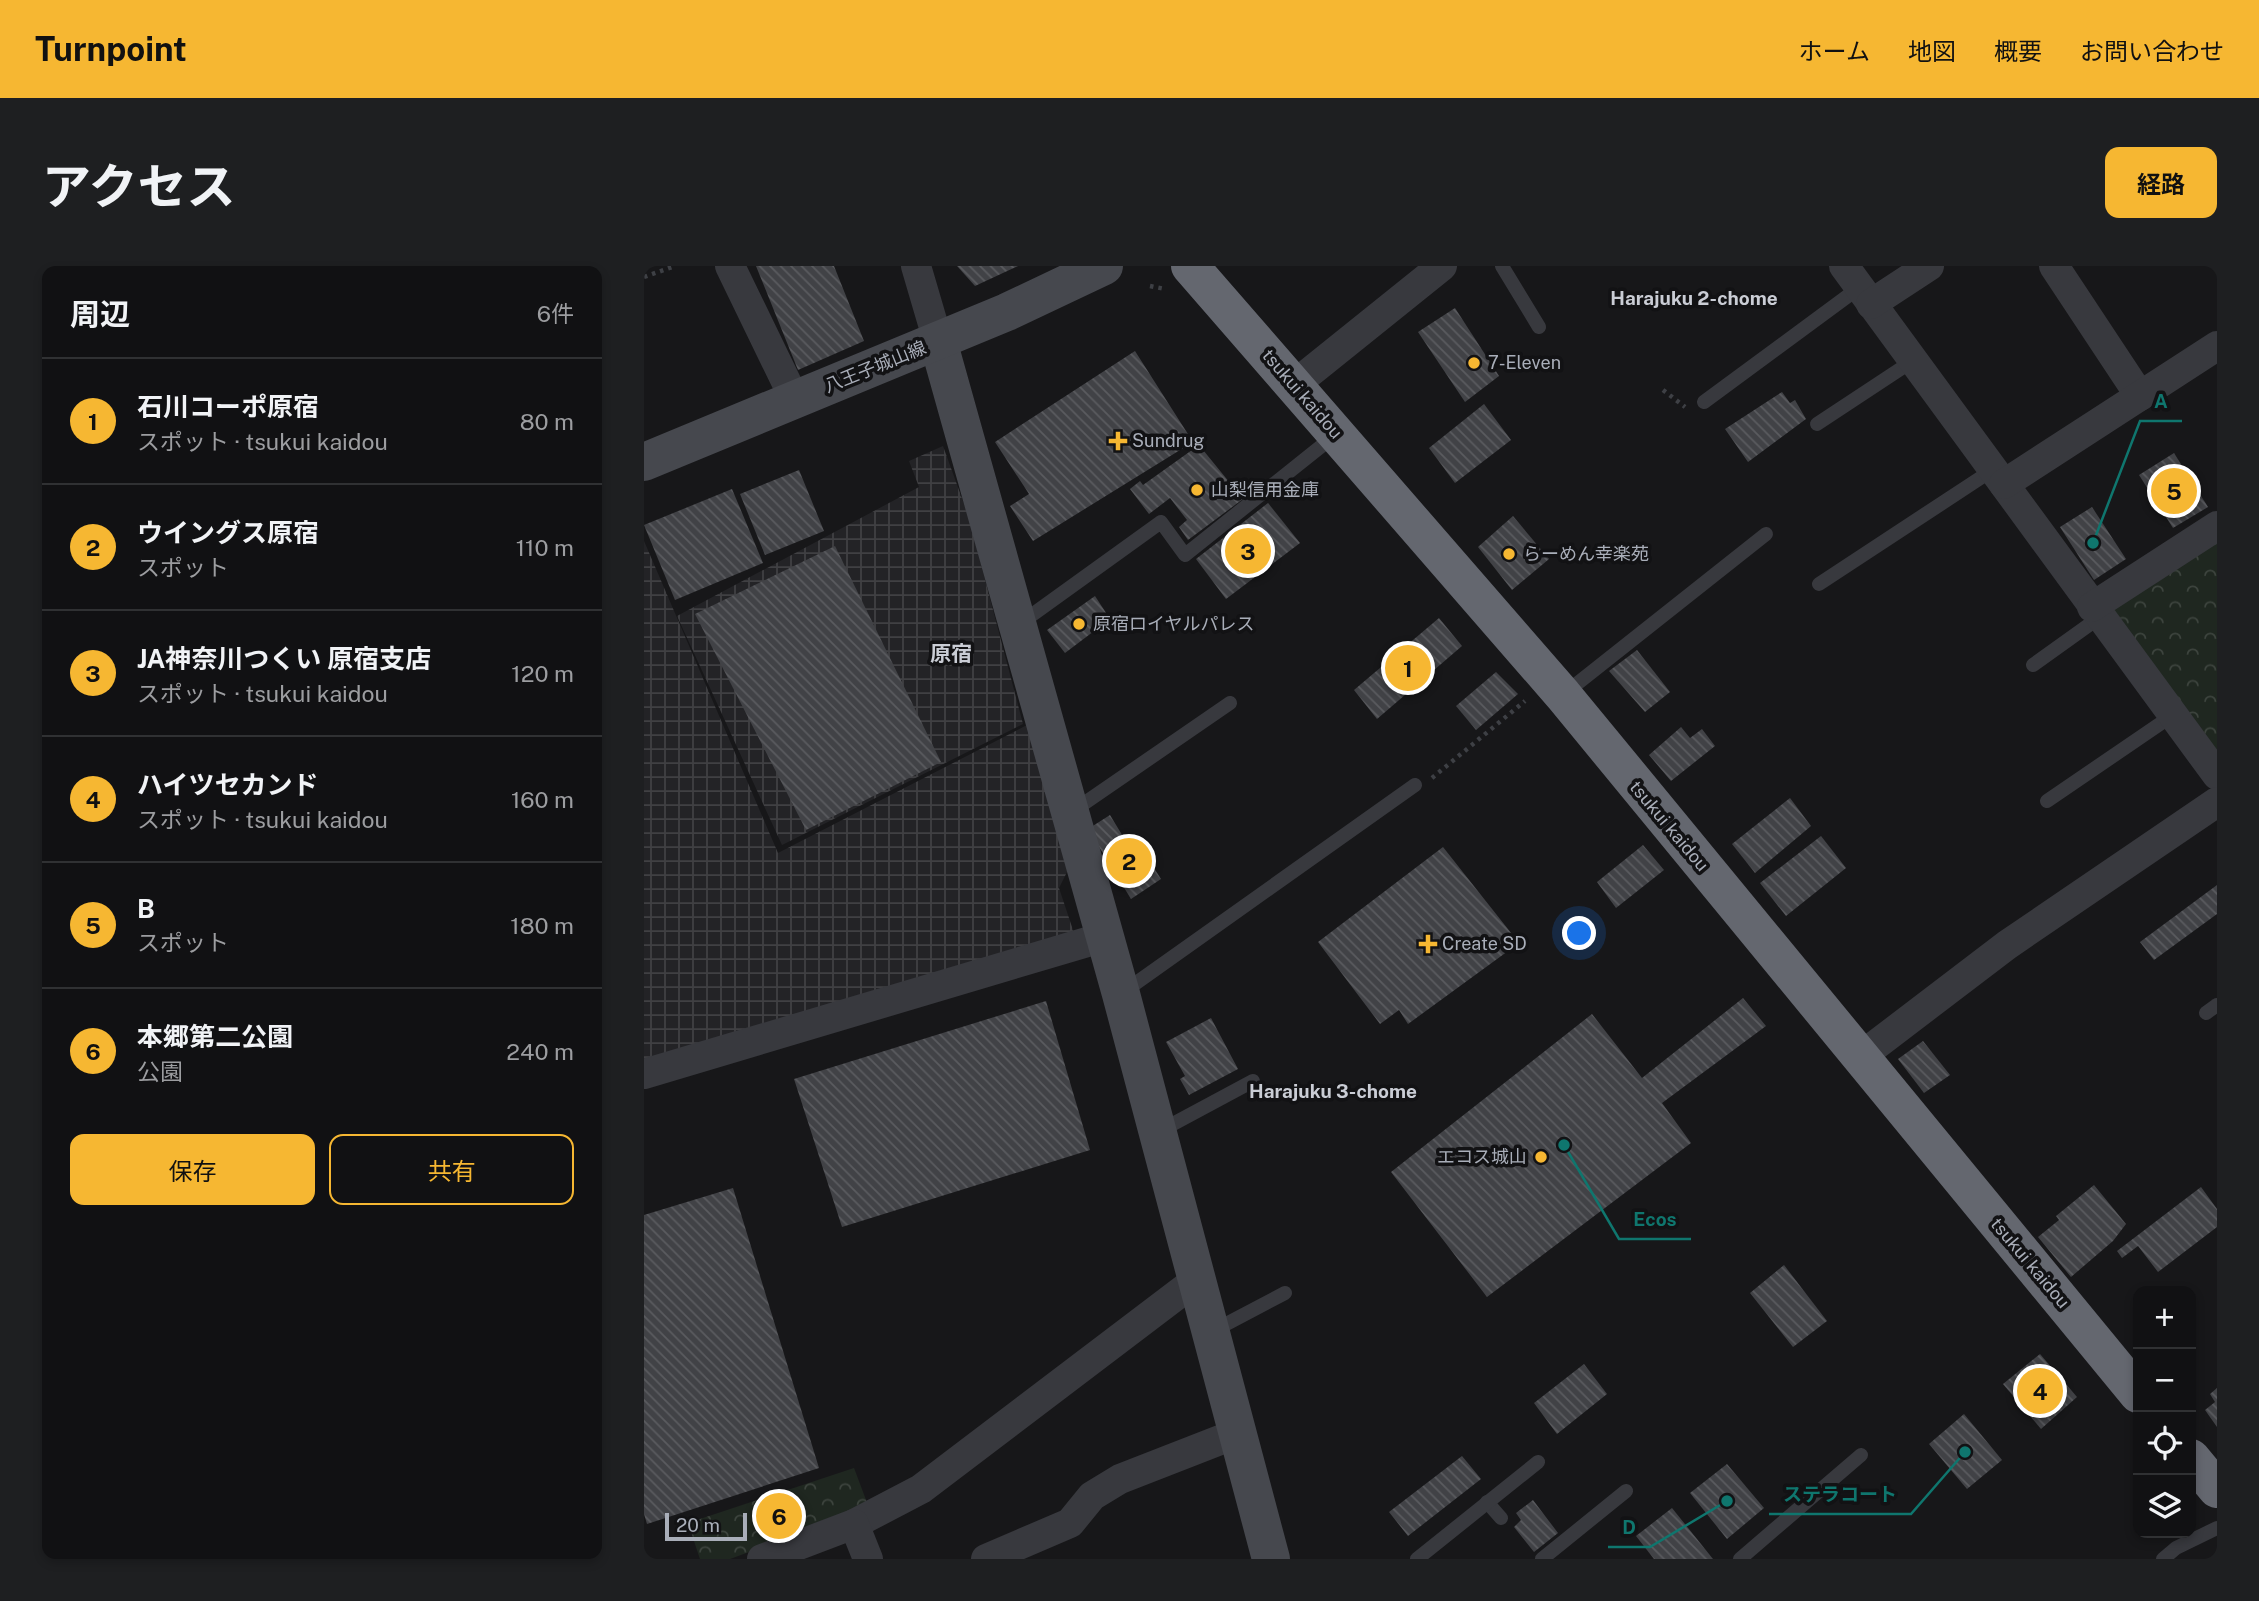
<!DOCTYPE html>
<html lang="ja">
<meta charset="utf-8">
<style>
:root{--surface:#111113;--page:#1e1f21;--text:#f1f3f6;--muted:#9c9da0;--line:#303133;--accent:#f6b732}
body{margin:0;font-family:"Public Sans","Noto Sans JP",sans-serif;background:var(--page);color:var(--text)}
.controls{position:absolute;right:21px;bottom:21px;display:grid;overflow:hidden;border-radius:14px;box-shadow:0 4px 10px #0003}
.controls button{width:63px;height:63px;display:grid;place-items:center;padding:0;border:0;border-bottom:2px solid var(--line);background:var(--surface);color:var(--text);font:35px sans-serif}
.scale{position:absolute;left:21px;bottom:18px;width:82px;box-sizing:border-box;padding-left:7px;border:4px solid #a9aeb9;border-top:0;font-size:19px;line-height:24px;white-space:nowrap;color:#a9aeb9;-webkit-text-stroke:5px #121214;paint-order:stroke}
.you{position:absolute;left:936px;top:668px;width:24px;height:24px;margin:-18px;border:5px solid #fff;border-radius:50%;background:#1a73e8;box-shadow:0 0 0 10px #1a73e833}
.badge{display:grid;place-items:center;width:46px;height:46px;border-radius:50%;background:var(--accent);color:#111;font-size:23px;font-weight:700}
.pin{position:absolute;translate:-50% -50%;border:4px solid #fff;box-shadow:0 2px 7px #0006}
.list{margin:0;padding:0;list-style:none}
h2{display:flex;justify-content:space-between;align-items:center;height:91px;margin:0;padding:0 28px;font-size:30px}
h2 small{font-size:23px;font-weight:400;color:var(--muted)}
.list li{display:grid;grid-template-columns:46px 1fr auto;gap:21px;align-items:center;box-sizing:border-box;height:126px;padding:0 28px;border-top:2px solid var(--line)}
.list b{display:block;font-size:26px;white-space:nowrap}
.list p{margin:0;font-size:23px;white-space:nowrap;color:var(--muted)}
.list em{font-size:23px;font-style:normal;color:var(--muted)}
.actions{display:flex;gap:14px;padding:21px 28px}
.actions a{flex:1;padding:16px 0;border:2px solid var(--accent);border-radius:14px;text-align:center;font-size:24px;color:var(--accent)}
.actions .main{background:var(--accent);color:#111}
.icon{flex:none;width:38px;height:38px;fill:none;stroke:currentColor;stroke-width:2;stroke-linecap:round;stroke-linejoin:round}
.map{position:relative;flex:none;width:1573px;height:1293px;overflow:hidden;border-radius:14px}
header{display:flex;align-items:center;gap:42px;box-sizing:border-box;height:98px;padding:0 35px;background:var(--accent);color:#111}
header strong{font-size:33px}
nav{display:flex;gap:38px;margin-inline-start:auto;font-size:24px}
.intro{display:flex;align-items:center;justify-content:space-between;box-sizing:border-box;height:168px;padding:0 42px}
h1{margin:0;font-size:49px}
.button{padding:18px 32px;border-radius:14px;background:var(--accent);color:#111;font-size:24px;font-weight:700}
main{display:flex;gap:42px;padding:0 42px}
aside{flex:1;background:var(--surface);border-radius:14px;box-shadow:0 4px 10px #0003}
.map>svg:first-child{display:block}
.industrial{fill:url(#industrial-grid)}
.park{fill:url(#park-crowns)}
.building{fill:url(#building-back-hatch)}
.lines{fill:none;stroke-linecap:round;stroke-linejoin:round}
.path{stroke:#3e4045;stroke-width:4.5;stroke-dasharray:3.5 5;stroke-linecap:butt}
.lane{stroke:#38393e;stroke-width:14}
.street{stroke:#38393e;stroke-width:30}
.secondary{stroke:#46484e;stroke-width:38}
.highway{stroke:#64676f;stroke-width:38}
.poi-dot{fill:#f6b732;stroke:#121214;stroke-width:2.5}
.labels{text-anchor:middle;stroke-width:7;stroke-linejoin:round;paint-order:stroke}
.poi-label{font-size:18px;fill:#a9aeb9;stroke:#121214;text-anchor:start}
.street-label{font-size:18px;fill:#a9aeb9;stroke:#121214}
.neighbourhood-label{font-size:19px;font-weight:bold;fill:#cacdd5;stroke:#121214}
.quarter-label{font-size:21px;font-weight:bold;fill:#cacdd5;stroke:#121214}
.leader{fill:none;stroke:#0f766e;stroke-width:2.5}
.callout-dot{fill:#0f766e;stroke:#121214;stroke-width:2.5}
.callout-label{font-size:19px;text-anchor:middle;font-weight:bold;fill:#0f766e;stroke:#121214;stroke-width:7;stroke-linejoin:round;paint-order:stroke}
</style>
<header>
<strong>Turnpoint</strong>
<nav><a>ホーム</a><a>地図</a><a>概要</a><a>お問い合わせ</a></nav>
</header>
<div class="intro"><h1>アクセス</h1><a class="button">経路</a></div>
<main>
<aside>
<h2>周辺<small>6件</small></h2>
<ul class="list">
<li><span class="badge">1</span><div><b>石川コーポ原宿</b><p>スポット · tsukui kaidou</p></div><em>80 m</em></li>
<li><span class="badge">2</span><div><b>ウイングス原宿</b><p>スポット</p></div><em>110 m</em></li>
<li><span class="badge">3</span><div><b>JA神奈川つくい 原宿支店</b><p>スポット · tsukui kaidou</p></div><em>120 m</em></li>
<li><span class="badge">4</span><div><b>ハイツセカンド</b><p>スポット · tsukui kaidou</p></div><em>160 m</em></li>
<li><span class="badge">5</span><div><b>B</b><p>スポット</p></div><em>180 m</em></li>
<li><span class="badge">6</span><div><b>本郷第二公園</b><p>公園</p></div><em>240 m</em></li>
</ul>
<div class="actions"><a class="main">保存</a><a>共有</a></div>
</aside>
<div class="map">
<svg width="1573" height="1293" viewBox="0 0 1573 1293">
<defs>
<pattern id="industrial-grid" width="8" height="8" patternUnits="userSpaceOnUse" patternTransform="scale(1.75)"><rect width="8" height="8" fill="#232326"/><path d="M0 4h8M4 0v8" fill="none" stroke="#404043"/></pattern>
<pattern id="park-crowns" width="20" height="18" patternUnits="userSpaceOnUse" patternTransform="scale(1.75)"><rect width="20" height="18" fill="#1f2720"/><path d="M2 6a3 3 0 1 1 6 0M12 15a3 3 0 1 1 6 0" fill="none" stroke="#3d443e"/></pattern>
<pattern id="building-back-hatch" width="6" height="6" patternUnits="userSpaceOnUse" patternTransform="scale(1.75)"><rect width="6" height="6" fill="#414246"/><path d="M-1 5l2 2M0 0l6 6M5-1l2 2" fill="none" stroke="#5a5b5f"/></pattern>
</defs>
<rect width="100%" height="100%" fill="#171719"/>
<!-- industrial -->
<g class="industrial">
<polygon points="299,180 324,249 379,458 138,579 33,350 275,221 265,195"/>
<polygon points="0,275 134,587 385,458 424,604 415,622 430,667 0,796"/>
</g>
<!-- park -->
<g class="park">
<polygon points="1573,260 1573,509 1448,341"/>
<polygon points="210,1202 225,1242 86,1293 56,1293 44,1257"/>
</g>
<!-- building -->
<g class="building">
<polygon points="112,0 190,0 220,75 154,104"/>
<polygon points="313,0 374,0 331,20"/>
<polygon points="811,42 855,110 821,136 774,66"/>
<polygon points="491,85 549,176 389,275 366,240 385,228 351,176"/>
<polygon points="1138,126 1146,137 1151,134 1162,153 1104,196 1081,163"/>
<polygon points="840,138 867,174 811,217 785,182"/>
<polygon points="555,179 599,233 544,274 535,261 543,254 526,232 505,248 486,223 496,215 499,219"/>
<polygon points="1530,187 1564,241 1529,262 1495,209"/>
<polygon points="155,204 180,265 121,289 96,228"/>
<polygon points="88,223 119,297 31,334 0,259"/>
<polygon points="624,237 656,277 582,333 552,293"/>
<polygon points="1448,241 1482,293 1450,314 1416,261"/>
<polygon points="869,250 905,293 868,324 834,281"/>
<polygon points="191,280 297,496 162,564 51,348"/>
<polygon points="451,330 466,353 421,387 403,364"/>
<polygon points="795,352 818,380 733,453 710,424"/>
<polygon points="993,384 1026,426 1001,446 965,405"/>
<polygon points="852,406 874,428 832,464 812,440"/>
<polygon points="1037,461 1046,472 1058,463 1071,480 1027,515 1005,489"/>
<polygon points="1146,532 1167,560 1111,607 1088,578"/>
<polygon points="466,549 483,577 491,572 517,613 487,633 444,563"/>
<polygon points="1177,570 1202,602 1142,650 1116,617"/>
<polygon points="999,579 1020,604 972,642 953,616"/>
<polygon points="799,581 875,677 764,758 755,744 736,758 674,676"/>
<polygon points="1573,619 1573,648 1510,694 1496,676"/>
<polygon points="1099,732 1122,760 1018,837 1047,877 843,1031 747,906 948,748 998,812"/>
<polygon points="402,735 446,884 198,961 150,813"/>
<polygon points="567,752 594,803 545,829 536,813 541,810 522,776"/>
<polygon points="1279,775 1306,809 1280,827 1254,793"/>
<polygon points="1450,919 1482,958 1469,975 1427,1011 1394,971 1415,954 1412,950"/>
<polygon points="1557,921 1573,943 1573,961 1514,1006 1494,980 1478,992 1473,985"/>
<polygon points="89,922 175,1202 3,1258 0,1248 0,949"/>
<polygon points="1140,999 1183,1055 1149,1081 1106,1027"/>
<polygon points="1396,1088 1433,1131 1397,1163 1359,1118"/>
<polygon points="940,1098 963,1128 913,1168 890,1137"/>
<polygon points="1573,1122 1573,1161 1561,1144 1571,1136 1566,1128"/>
<polygon points="1320,1148 1358,1194 1323,1223 1285,1178"/>
<polygon points="818,1190 837,1213 764,1270 745,1246"/>
<polygon points="1083,1198 1120,1242 1083,1273 1046,1227"/>
<polygon points="889,1234 914,1267 890,1286 870,1261 877,1254 872,1247"/>
<polygon points="1028,1242 1069,1293 1010,1293 992,1270"/>
</g>
<g class="lines">
<!-- path -->
<g class="path">
<polyline points="0,11 31,0"/>
<polyline points="506,20 521,23"/>
<polyline points="1019,124 1041,141"/>
<polyline points="788,512 881,435"/>
</g>
<!-- lane -->
<g class="lane">
<polyline points="858,0 895,61"/>
<polyline points="1060,136 1216,21"/>
<polyline points="1173,158 1270,94"/>
<polyline points="1175,318 1350,203"/>
<polyline points="374,359 517,256 541,289 690,170"/>
<polyline points="1389,399 1456,351"/>
<polyline points="920,428 1122,268"/>
<polyline points="1403,535 1529,449"/>
<polyline points="429,545 586,437"/>
<polyline points="478,727 771,519"/>
<polyline points="1562,747 1573,739"/>
<polyline points="514,866 609,815"/>
<polyline points="567,1066 641,1027"/>
<polyline points="843,1236 857,1252"/>
<polyline points="773,1293 894,1196"/>
<polyline points="898,1293 982,1225"/>
<polyline points="1096,1293 1217,1189"/>
<polyline points="1519,1293 1532,1282 1573,1262"/>
</g>
<!-- street -->
<g class="street">
<polyline points="86,0 151,134"/>
<polyline points="272,0 294,75"/>
<polyline points="1200,0 1573,509"/>
<polyline points="1410,0 1496,130"/>
<polyline points="1227,38 1285,0"/>
<polyline points="650,119 798,0"/>
<polyline points="1360,218 1573,80"/>
<polyline points="1448,341 1573,260"/>
<polyline points="1216,791 1363,679 1573,536"/>
<polyline points="0,808 460,671"/>
<polyline points="210,1258 277,1223 551,1015"/>
<polyline points="118,1293 210,1258 224,1293"/>
<polyline points="342,1293 426,1257 448,1230 476,1213 594,1167"/>
</g>
<!-- secondary -->
<g class="secondary">
<polyline points="294,75 477,728 627,1293"/>
<polyline points="0,196 363,46 460,0"/>
</g>
<!-- highway -->
<g class="highway">
<polyline points="546,0 919,429 1494,1128"/>
<polyline points="1547,1192 1573,1223"/>
</g>
</g>
<!-- markers -->
<g class="poi-dot">
<circle cx="830" cy="97" r="7"/>
<path d="M470.5 164.5h7v7h7v7h-7v7h-7v-7h-7v-7h7z"/>
<circle cx="553" cy="224" r="7"/>
<circle cx="865" cy="288" r="7"/>
<circle cx="435" cy="358" r="7"/>
<path d="M780.5 667.5h7v7h7v7h-7v7h-7v-7h-7v-7h7z"/>
<circle cx="897" cy="891" r="7"/>
</g>
<g class="labels">
<!-- poi labels -->
<g class="poi-label">
<text x="844" y="103">7-Eleven</text>
<text x="488" y="181">Sundrug</text>
<text x="567" y="230">山梨信用金庫</text>
<text x="879" y="294">らーめん幸楽苑</text>
<text x="449" y="364">原宿ロイヤルパレス</text>
<text x="798" y="684">Create SD</text>
<text x="883" y="897" text-anchor="end">エコス城山</text>
</g>
<!-- street labels -->
<g class="street-label">
<text transform="translate(231 101) rotate(-22)" y="6">八王子城山線</text>
<text transform="translate(658 128) rotate(49)" y="6">tsukui kaidou</text>
<text transform="translate(1025 560) rotate(50)" y="6">tsukui kaidou</text>
<text transform="translate(1386 997) rotate(50)" y="6">tsukui kaidou</text>
</g>
<!-- neighbourhood labels -->
<g class="neighbourhood-label">
<text x="1050" y="39">Harajuku 2-chome</text>
<text x="689" y="832">Harajuku 3-chome</text>
</g>
<!-- quarter labels -->
<g class="quarter-label">
<text x="307" y="395">原宿</text>
</g>
</g>
<!-- callouts -->
<path class="leader" d="M1449 277L1496 155H1538M920 879L975 973H1047M1321 1186L1267 1248H1125M1083 1235L1006 1281H964"/>
<g class="callout-dot">
<circle cx="1449" cy="277" r="7"/>
<circle cx="920" cy="879" r="7"/>
<circle cx="1321" cy="1186" r="7"/>
<circle cx="1083" cy="1235" r="7"/>
</g>
<g class="callout-label">
<text x="1517" y="142">A</text>
<text x="1011" y="960">Ecos</text>
<text x="1196" y="1235">ステラコート</text>
<text x="985" y="1268">D</text>
</g>
</svg>
<div class="controls">
<button>+</button>
<button>−</button>
<button><svg class="icon" aria-label="locate" viewBox="0 0 24 24"><circle cx="12" cy="12" r="6"/><path d="M12 2v4M12 18v4M2 12h4M18 12h4"/></svg></button>
<button><svg class="icon" aria-label="layers" viewBox="0 0 24 24"><path d="M12 4l9 5-9 5-9-5zM3 14l9 5 9-5"/></svg></button>
</div>
<div class="scale">20 m</div>
<div class="you"></div>
<div class="pin badge" style="left:764px;top:402px">1</div>
<div class="pin badge" style="left:485px;top:595px">2</div>
<div class="pin badge" style="left:604px;top:285px">3</div>
<div class="pin badge" style="left:1396px;top:1125px">4</div>
<div class="pin badge" style="left:1530px;top:225px">5</div>
<div class="pin badge" style="left:135px;top:1250px">6</div>
</div>
</main>
